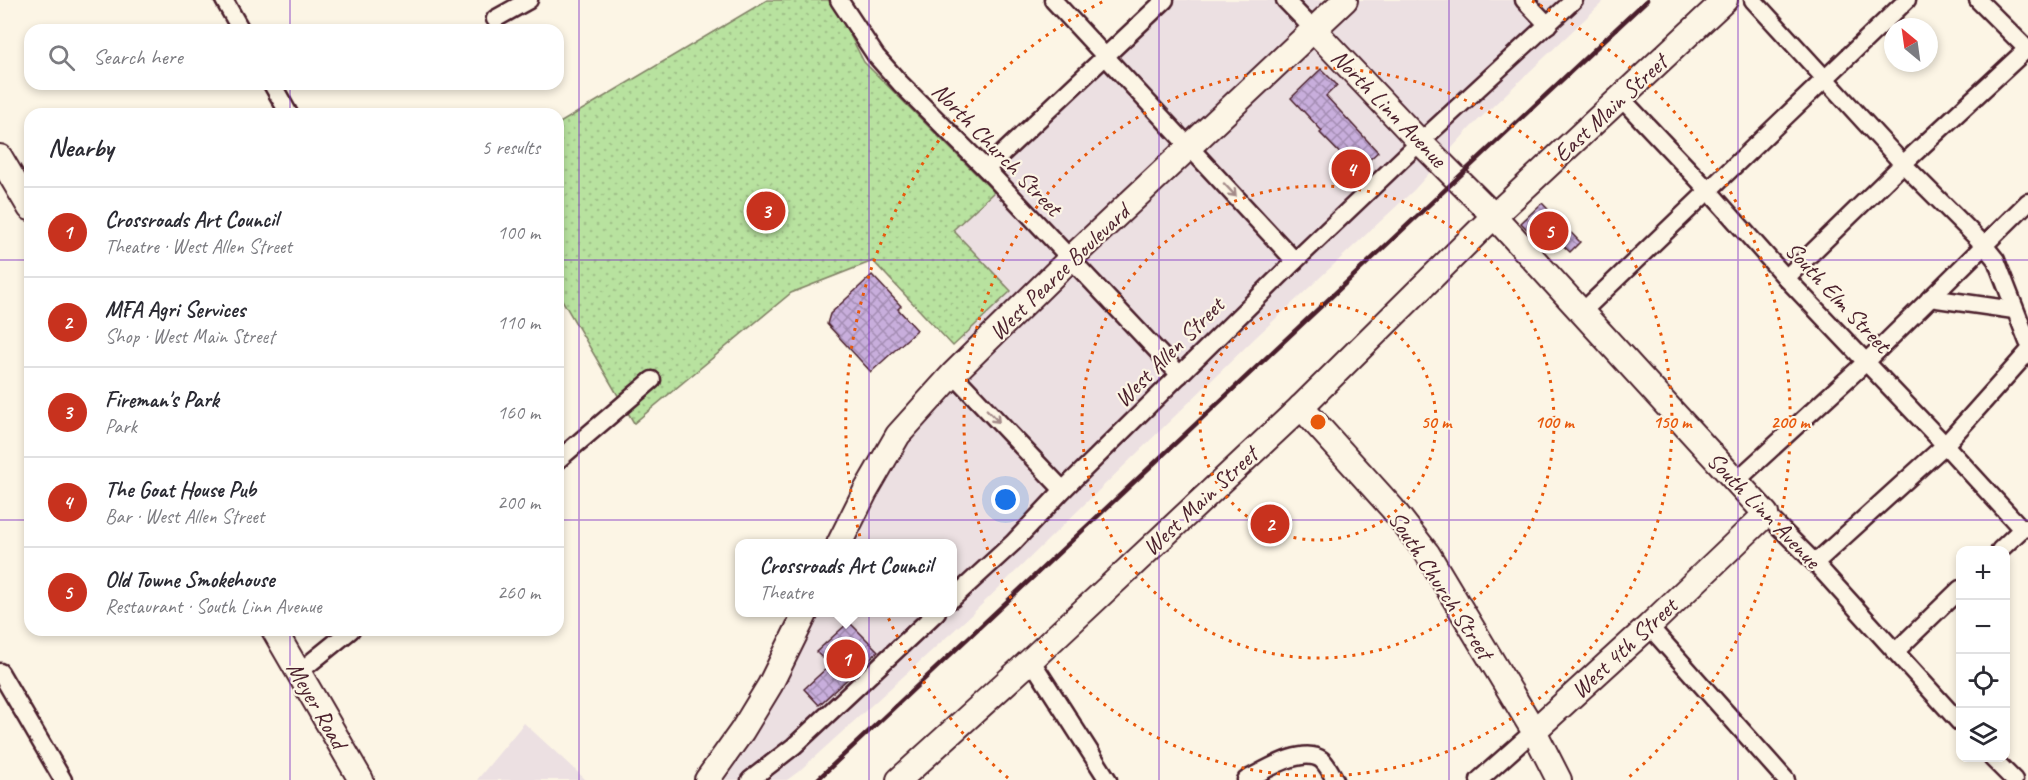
<!DOCTYPE html>
<meta charset="utf-8">
<style>
:root{--surface:#fff;--page:#f2f2f3;--text:#2b2b33;--muted:#7c7c81;--line:#e1e1e2;--accent:#c8321e}
body{margin:0;font-family:Caveat,sans-serif;background:var(--page);color:var(--text)}
.controls{position:absolute;right:18px;bottom:18px;display:grid;overflow:hidden;border-radius:12px;box-shadow:0 3px 9px #0003}
.controls button{width:54px;height:54px;display:grid;place-items:center;padding:0;border:0;border-bottom:2px solid var(--line);background:var(--surface);color:var(--text);font:30px sans-serif}
.compass{position:absolute;left:1884px;top:18px;width:54px;height:54px;border-radius:50%;background:var(--surface);box-shadow:0 3px 9px #0003;rotate:331deg}
.you{position:absolute;left:1006px;top:500px;width:21px;height:21px;margin:-15px;border:4px solid #fff;border-radius:50%;background:#1a73e8;box-shadow:0 0 0 9px #1a73e833}
.badge{display:grid;place-items:center;width:39px;height:39px;border-radius:50%;background:var(--accent);color:#fff;font-size:20px;font-weight:700}
.pin{position:absolute;translate:-50% -50%;border:3px solid #fff;box-shadow:0 2px 6px #0006}
.popup{position:absolute;left:735px;top:539px;width:222px;height:78px;box-sizing:border-box;display:grid;place-content:center;border-radius:12px;background:var(--surface);filter:drop-shadow(0 2px 4px #0005);font-size:20px;white-space:nowrap;color:var(--muted)}
.popup b{font-size:22px;color:var(--text)}
.popup::after{content:'';position:absolute;left:50%;top:100%;margin-left:-12px;border:12px solid transparent;border-top-color:var(--surface)}
.list{margin:0;padding:0;list-style:none}
h2{display:flex;justify-content:space-between;align-items:center;height:78px;margin:0;padding:0 24px;font-size:26px}
h2 small{font-size:20px;font-weight:400;color:var(--muted)}
.list li{display:grid;grid-template-columns:39px 1fr auto;gap:18px;align-items:center;box-sizing:border-box;height:90px;padding:0 24px;border-top:2px solid var(--line)}
.list b{display:block;font-size:22px;white-space:nowrap}
.list p{margin:0;font-size:20px;white-space:nowrap;color:var(--muted)}
.list em{font-size:20px;font-style:normal;color:var(--muted)}
.icon{flex:none;width:33px;height:33px;fill:none;stroke:currentColor;stroke-width:2;stroke-linecap:round;stroke-linejoin:round}
.map{position:relative;flex:none;width:2028px;height:780px;overflow:hidden}
.search{position:absolute;background:var(--surface);box-shadow:0 3px 9px #0003;left:24px;top:24px;width:540px;height:66px;display:flex;align-items:center;gap:15px;box-sizing:border-box;padding:0 21px;border-radius:18px;color:var(--muted);font-size:22px}
.panel{position:absolute;background:var(--surface);box-shadow:0 3px 9px #0003;left:24px;top:108px;width:540px;height:528px;border-radius:18px}
.map>svg:first-child{display:block}
.built{fill:#ece0e2}
.park{fill:url(#park-dots);stroke:#818065;stroke-width:1.5}
.building{fill:url(#building-cross-hatch);stroke:#4a1f2b;stroke-width:1.5}
.lines{fill:none;stroke-linecap:round;stroke-linejoin:round}
.street-casing{stroke:#4a1f2b;stroke-width:21}
.secondary-casing{stroke:#4a1f2b;stroke-width:28}
.street{stroke:#fcf5e5;stroke-width:16}
.secondary{stroke:#fcf5e5;stroke-width:24}
.rail{stroke:#4a1f2b;stroke-width:4.5}
.oneway{stroke:#a38a88}
.grid{fill:none;stroke:#7b2cbf;stroke-width:1.5;stroke-opacity:0.55}
.ring{fill:none;stroke:#e8590c;stroke-width:3;stroke-dasharray:3 6}
.labels{text-anchor:middle;stroke-width:4.5;stroke-linejoin:round;paint-order:stroke}
.street-label{font-size:24px;fill:#4a1f2b;stroke:#fcf5e5}
.centre{fill:#e8590c;stroke:#fcf5e5;stroke-width:3}
.ring-label{font-size:18px;text-anchor:middle;font-weight:bold;fill:#e8590c;stroke:#fcf5e5;stroke-width:4.5;stroke-linejoin:round;paint-order:stroke}
</style>
<div class="map">
<svg width="2028" height="780" viewBox="0 0 2028 780">
<defs>
<pattern id="park-dots" width="8" height="8" patternUnits="userSpaceOnUse" patternTransform="scale(1.5)"><rect width="8" height="8" fill="#b8e29f"/><path d="M2 2h.1M6 6h.1" fill="none" stroke="#a0c189" stroke-width="1.8" stroke-linecap="round"/></pattern>
<pattern id="building-cross-hatch" width="8" height="8" patternUnits="userSpaceOnUse" patternTransform="scale(1.5)"><rect width="8" height="8" fill="#c8aedc"/><path d="M0 0l8 8M0 8l8-8" fill="none" stroke="#a48db3"/></pattern>
</defs>
<rect width="100%" height="100%" fill="#fcf5e5"/>
<filter id="ink" filterUnits="userSpaceOnUse"><feTurbulence type="fractalNoise" baseFrequency=".0167" numOctaves="2"/><feDisplacementMap in="SourceGraphic" scale="12" xChannelSelector="R" yChannelSelector="G"/><feConvolveMatrix kernelMatrix="1 2 1 2 8 2 1 2 1" color-interpolation-filters="sRGB"/></filter>
<g filter="url(#ink)">
<!-- built -->
<g class="built">
<polygon points="1167,0 1605,0 1471,127 1414,190 1257,336 971,615 798,772 787,780 707,780 806,613 952,612 952,544 839,543 865,492 975,353 896,273 991,174"/>
<polygon points="524,723 586,780 477,780"/>
</g>
<!-- park -->
<polygon class="park" points="767,0 832,0 864,62 994,192 953,230 1011,291 953,346 873,261 791,293 634,423 558,293 558,124"/>
<!-- building -->
<g class="building">
<polygon points="1321,69 1337,85 1326,96 1378,152 1357,171 1320,133 1322,131 1291,98"/>
<polygon points="1542,203 1580,242 1570,252 1557,240 1547,250 1521,223"/>
<polygon points="872,275 901,306 898,309 917,330 871,372 827,324 830,314"/>
<polygon points="849,622 878,651 819,705 804,689 830,665 816,652"/>
</g>
<g class="lines">
<defs>
<g id="street">
<polyline points="224,0 241,30"/>
<polyline points="839,0 876,56 900,83 986,169 1180,375"/>
<polyline points="1053,0 1295,261"/>
<polyline points="1285,0 1314,30"/>
<polyline points="1524,0 1548,25"/>
<polyline points="1753,0 1903,164 1984,245 1996,260 2028,342"/>
<polyline points="1978,0 2027,49"/>
<polyline points="495,19 529,0"/>
<polyline points="272,84 289,114"/>
<polyline points="1621,98 1708,190 1786,278 1945,445 2022,529"/>
<polyline points="986,169 1165,0"/>
<polyline points="1786,278 1903,164 2028,48"/>
<polyline points="1930,298 2014,310"/>
<polyline points="1583,311 1907,0"/>
<polyline points="953,374 1063,490"/>
<polyline points="558,460 652,380"/>
<polyline points="1735,482 1866,362 2028,202"/>
<polyline points="1766,514 1815,563 1960,723"/>
<polyline points="2000,550 2022,529 2028,528"/>
<polyline points="1815,563 1945,445 2028,352"/>
<polyline points="952,599 1013,543 1063,490 1295,261 1420,142 1574,0"/>
<polyline points="1649,626 1786,780"/>
<polyline points="1896,651 1960,589"/>
<polyline points="1031,660 1108,780"/>
<polyline points="0,672 63,780"/>
<polyline points="299,672 351,630"/>
<polyline points="1992,758 2014,780"/>
<polyline points="750,780 794,746 937,612"/>
<path d="M 1246,780 C 1264,771 1303,745 1322,760 C 1327,765 1332,774 1335,780"/>
<polyline points="1479,780 1534,731"/>
</g>
<g id="secondary">
<polyline points="1314,30 1420,142 1494,216 1766,514 1649,626 1534,731"/>
<polyline points="0,157 30,208"/>
<polyline points="1301,407 1392,508 1427,553 1534,731 1559,780"/>
<polyline points="839,544 865,492 898,435 953,374 1070,259 1345,0"/>
<polyline points="274,630 361,780"/>
<polyline points="707,780 742,731 770,685 806,612"/>
<polyline points="899,780 1031,660 1301,407 1494,216 1725,0"/>
</g>
</defs>
<!-- street casing -->
<use href="#street" class="street-casing"/>
<!-- secondary casing -->
<use href="#secondary" class="secondary-casing"/>
<!-- street -->
<use href="#street" class="street"/>
<!-- secondary -->
<use href="#secondary" class="secondary"/>
<!-- rail -->
<polyline class="rail" points="817,780 1647,0"/>
</g>
<!-- one-way arrows -->
<defs><path id="oneway-shaft" d="M-6 0H5M1.5-3L5.5 0L1.5 3" fill="none" stroke-width="1.6" stroke-linecap="round" stroke-linejoin="round" transform="scale(1.5)"/></defs>
<g class="oneway">
<use href="#oneway-shaft" transform="translate(1230 190) rotate(47)"/>
<use href="#oneway-shaft" transform="translate(993 416) rotate(46)"/>
</g>
</g>
<!-- grid -->
<path class="grid" d="M 290,0 L 290,30M 579,0 L 579,780M 869,0 L 869,780M 1159,0 L 1159,780M 1449,0 L 1449,780M 1738,0 L 1738,780M 290,84 L 290,114M 0,260 L 30,260M 558,260 L 2028,260M 0,520 L 30,520M 558,520 L 2028,520M 290,630 L 290,780"/>
<!-- distance rings -->
<g class="ring">
<circle cx="1318" cy="422" r="118"/>
<circle cx="1318" cy="422" r="236"/>
<circle cx="1318" cy="422" r="354"/>
<path d="M1008 778A472 472 0 0 1 1104 1M1532 1A472 472 0 0 1 1628 778"/>
</g>
<g class="labels">
<!-- street labels -->
<g class="street-label">
<text transform="translate(1389 108) rotate(46)" y="8">North Linn Avenue</text>
<text transform="translate(1610 108) rotate(-43)" y="8">East Main Street</text>
<text transform="translate(997 149) rotate(46)" y="8">North Church Street</text>
<text transform="translate(1059 272) rotate(-44)" y="8">West Pearce Boulevard</text>
<text transform="translate(1838 297) rotate(47)" y="8">South Elm Street</text>
<text transform="translate(1169 352) rotate(-45)" y="8">West Allen Street</text>
<text transform="translate(1200 501) rotate(-43)" y="8">West Main Street</text>
<text transform="translate(1764 510) rotate(46)" y="8">South Linn Avenue</text>
<text transform="translate(1441 585) rotate(57)" y="8">South Church Street</text>
<text transform="translate(1624 648) rotate(-43)" y="8">West 4th Street</text>
<text transform="translate(317 705) rotate(60)" y="8">Meyer Road</text>
</g>
</g>
<circle cx="1318" cy="422" r="9" class="centre"/>
<g class="ring-label">
<text x="1436" y="428">50 m</text>
<text x="1554" y="428">100 m</text>
<text x="1672" y="428">150 m</text>
<text x="1790" y="428">200 m</text>
</g>
</svg>
<div class="controls">
<button>+</button>
<button>−</button>
<button><svg class="icon" aria-label="locate" viewBox="0 0 24 24"><circle cx="12" cy="12" r="6"/><path d="M12 2v4M12 18v4M2 12h4M18 12h4"/></svg></button>
<button><svg class="icon" aria-label="layers" viewBox="0 0 24 24"><path d="M12 4l9 5-9 5-9-5zM3 14l9 5 9-5"/></svg></button>
</div>
<svg class="compass" viewBox="-18 -18 36 36"><path d="M0-13l5 13h-10z" fill="#e53935"/><path d="M0 13l5-13h-10z" fill="#7c7c81"/></svg>
<div class="you"></div>
<div class="pin badge" style="left:846px;top:659px">1</div>
<div class="popup"><b>Crossroads Art Council</b>Theatre</div>
<div class="pin badge" style="left:1270px;top:524px">2</div>
<div class="pin badge" style="left:766px;top:211px">3</div>
<div class="pin badge" style="left:1351px;top:169px">4</div>
<div class="pin badge" style="left:1549px;top:231px">5</div>
<div class="search"><svg class="icon" aria-label="search" viewBox="0 0 24 24"><circle cx="10" cy="10" r="6"/><path d="M15 15l6 6"/></svg>Search here</div>
<section class="panel">
<h2>Nearby<small>5 results</small></h2>
<ul class="list">
<li><span class="badge">1</span><div><b>Crossroads Art Council</b><p>Theatre · West Allen Street</p></div><em>100 m</em></li>
<li><span class="badge">2</span><div><b>MFA Agri Services</b><p>Shop · West Main Street</p></div><em>110 m</em></li>
<li><span class="badge">3</span><div><b>Fireman's Park</b><p>Park</p></div><em>160 m</em></li>
<li><span class="badge">4</span><div><b>The Goat House Pub</b><p>Bar · West Allen Street</p></div><em>200 m</em></li>
<li><span class="badge">5</span><div><b>Old Towne Smokehouse</b><p>Restaurant · South Linn Avenue</p></div><em>260 m</em></li>
</ul>
</section>
</div>
